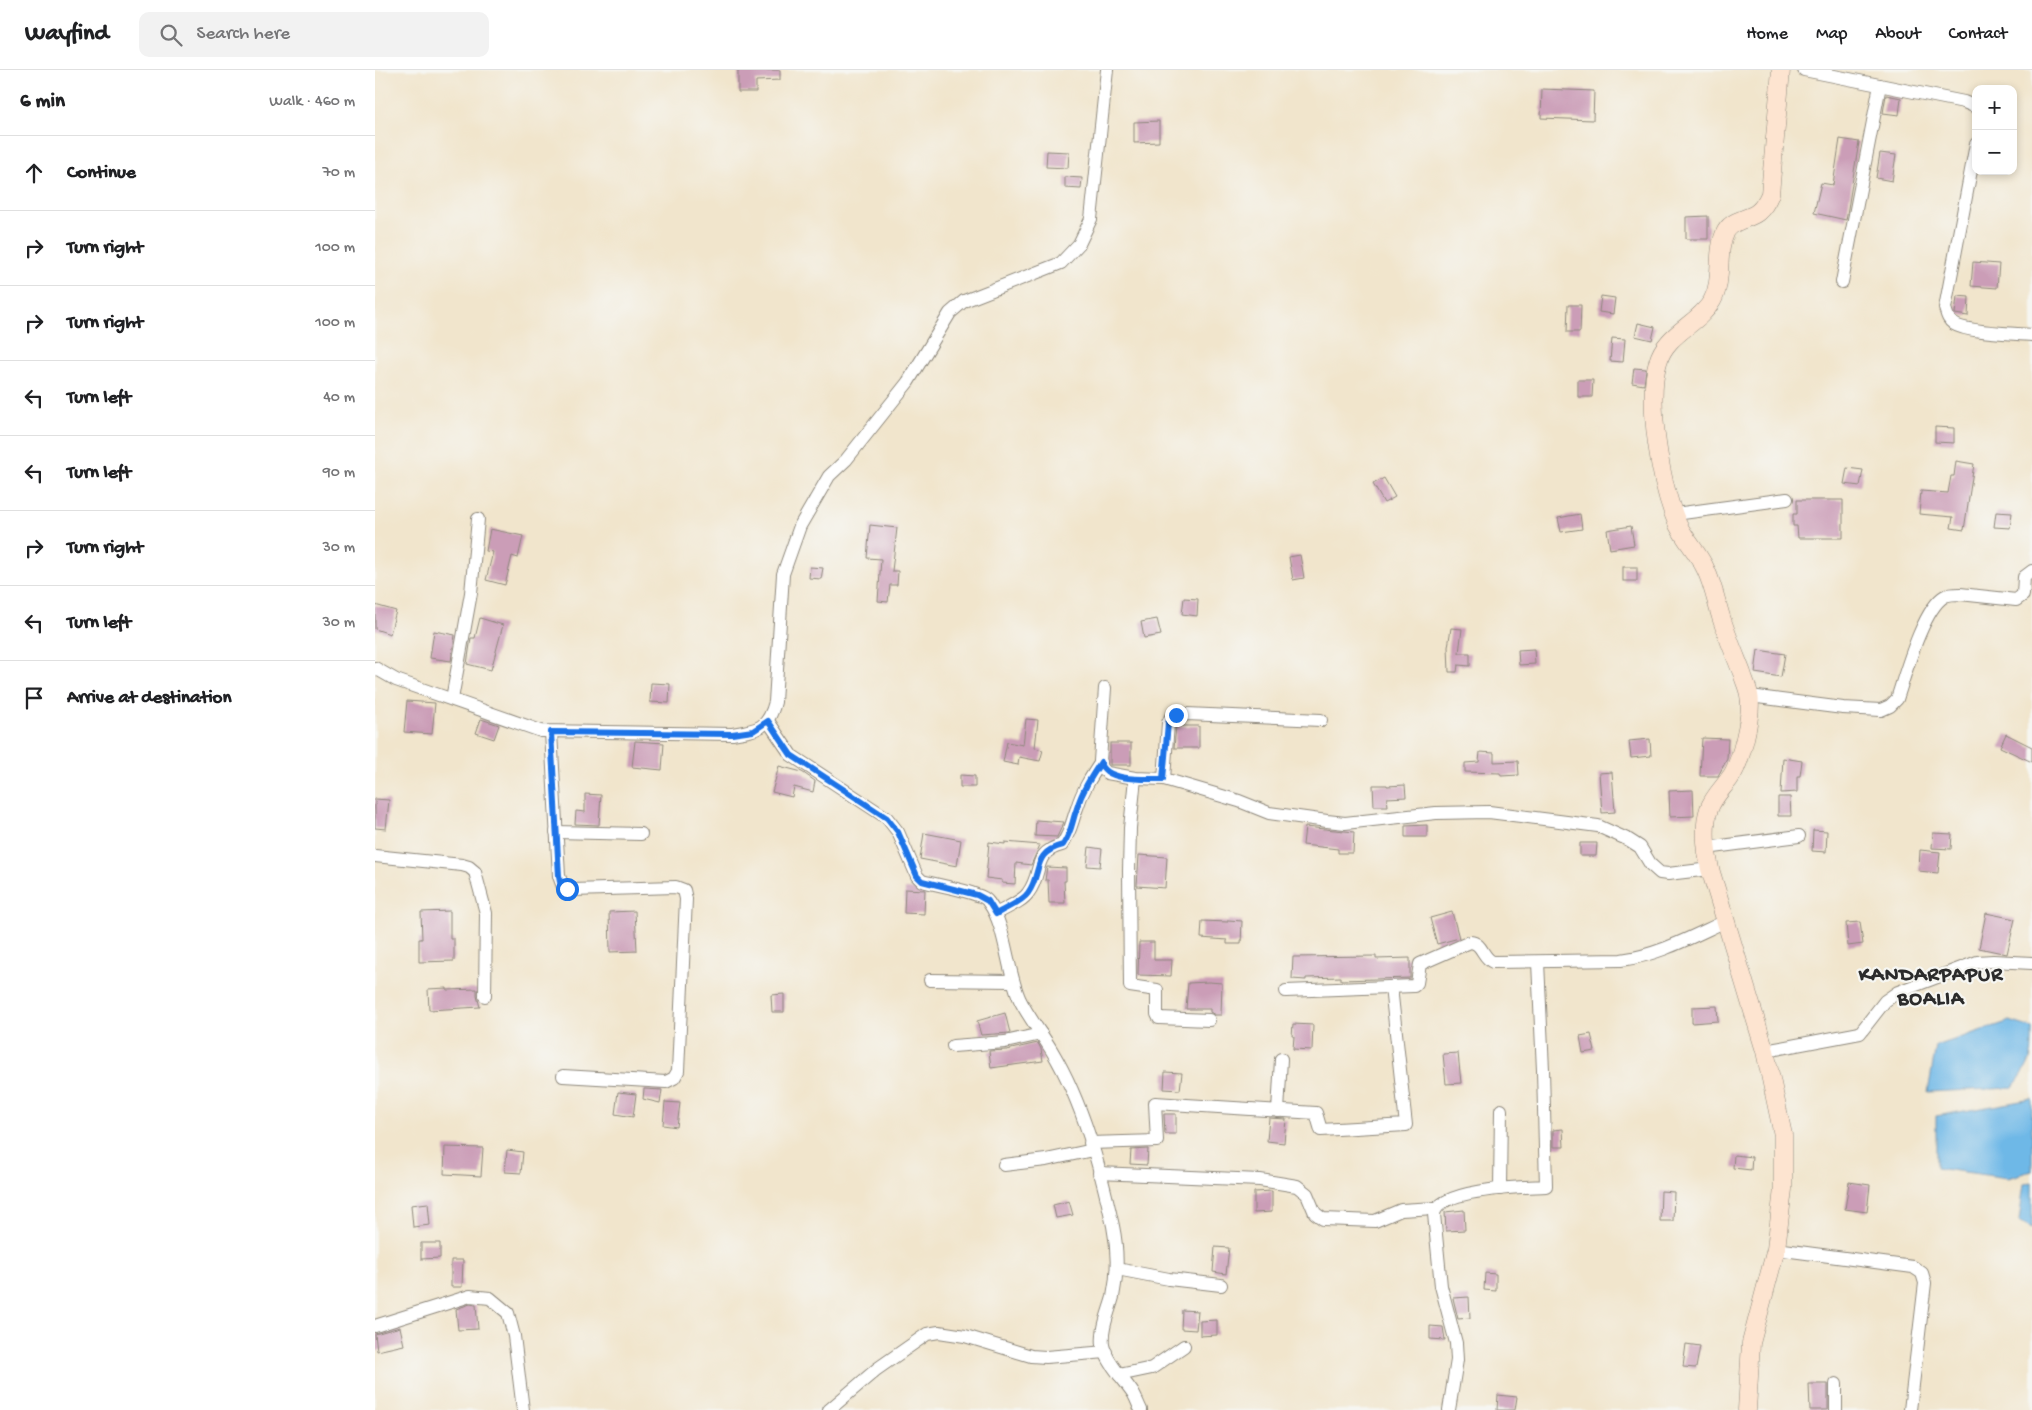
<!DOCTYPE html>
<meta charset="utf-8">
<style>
:root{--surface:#fff;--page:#f2f2f2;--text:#202124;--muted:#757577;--line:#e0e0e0}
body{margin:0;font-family:"Gochi Hand",sans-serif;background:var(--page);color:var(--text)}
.controls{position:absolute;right:15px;top:15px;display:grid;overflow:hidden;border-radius:10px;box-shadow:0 2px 8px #0003}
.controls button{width:45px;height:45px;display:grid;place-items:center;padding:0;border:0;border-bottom:1px solid var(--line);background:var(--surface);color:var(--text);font:25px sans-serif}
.stop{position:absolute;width:15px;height:15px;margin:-11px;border:4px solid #1a73e8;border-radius:50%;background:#fff}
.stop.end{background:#1a73e8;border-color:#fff;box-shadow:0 1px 5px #0008}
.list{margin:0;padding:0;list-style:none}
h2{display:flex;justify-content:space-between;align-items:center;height:65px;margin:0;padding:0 20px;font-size:21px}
h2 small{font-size:16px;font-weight:400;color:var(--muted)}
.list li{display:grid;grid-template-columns:32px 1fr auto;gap:15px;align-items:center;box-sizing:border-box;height:75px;padding:0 20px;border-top:1px solid var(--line)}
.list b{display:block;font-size:19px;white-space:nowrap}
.list em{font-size:16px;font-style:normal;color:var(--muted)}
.icon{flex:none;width:28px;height:28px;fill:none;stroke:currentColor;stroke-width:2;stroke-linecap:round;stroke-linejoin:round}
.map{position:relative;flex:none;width:1657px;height:1340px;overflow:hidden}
header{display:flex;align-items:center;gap:30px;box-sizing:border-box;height:70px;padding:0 25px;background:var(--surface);border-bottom:1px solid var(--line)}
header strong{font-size:24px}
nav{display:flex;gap:28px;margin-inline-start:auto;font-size:18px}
.search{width:350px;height:45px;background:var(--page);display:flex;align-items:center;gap:12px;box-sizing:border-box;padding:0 18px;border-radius:10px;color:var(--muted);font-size:19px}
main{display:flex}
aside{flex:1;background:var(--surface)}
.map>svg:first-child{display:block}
.water{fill:#6eb8e7;stroke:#4c7289}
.building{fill:#cb9db7}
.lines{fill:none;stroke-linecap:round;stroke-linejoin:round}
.street-casing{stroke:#8e887c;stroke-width:14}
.secondary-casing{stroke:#8e887c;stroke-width:19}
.street{stroke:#fff;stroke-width:12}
.secondary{stroke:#fde4d0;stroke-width:18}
.route{stroke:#1a73e8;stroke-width:6}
.labels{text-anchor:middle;stroke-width:4.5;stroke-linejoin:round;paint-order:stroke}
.district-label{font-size:21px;font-weight:bold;letter-spacing:1px;fill:#2b2b2b;stroke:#f6f6f2}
</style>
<header>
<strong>Wayfind</strong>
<div class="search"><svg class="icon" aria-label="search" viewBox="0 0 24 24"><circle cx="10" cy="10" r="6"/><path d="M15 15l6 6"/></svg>Search here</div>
<nav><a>Home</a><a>Map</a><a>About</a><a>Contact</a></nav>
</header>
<main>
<aside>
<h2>6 min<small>Walk · 460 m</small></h2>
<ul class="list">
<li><svg class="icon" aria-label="ahead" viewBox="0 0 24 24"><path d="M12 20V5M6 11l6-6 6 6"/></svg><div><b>Continue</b></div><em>70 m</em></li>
<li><svg class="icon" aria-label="right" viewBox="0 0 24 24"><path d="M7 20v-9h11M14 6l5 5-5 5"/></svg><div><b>Turn right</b></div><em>100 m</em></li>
<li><svg class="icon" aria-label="right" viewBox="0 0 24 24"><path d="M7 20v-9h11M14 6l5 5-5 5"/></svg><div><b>Turn right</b></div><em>100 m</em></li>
<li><svg class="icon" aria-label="left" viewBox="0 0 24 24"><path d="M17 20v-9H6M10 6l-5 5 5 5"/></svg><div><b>Turn left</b></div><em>40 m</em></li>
<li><svg class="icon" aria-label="left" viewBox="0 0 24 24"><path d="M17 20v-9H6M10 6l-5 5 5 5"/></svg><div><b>Turn left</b></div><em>90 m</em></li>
<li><svg class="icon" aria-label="right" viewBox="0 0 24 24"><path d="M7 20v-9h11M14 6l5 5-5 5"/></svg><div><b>Turn right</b></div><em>30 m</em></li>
<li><svg class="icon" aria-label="left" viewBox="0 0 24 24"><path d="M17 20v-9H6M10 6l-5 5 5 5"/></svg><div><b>Turn left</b></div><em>30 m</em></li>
<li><svg class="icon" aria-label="arrive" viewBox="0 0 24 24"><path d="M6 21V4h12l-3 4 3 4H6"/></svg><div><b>Arrive at destination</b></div></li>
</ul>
</aside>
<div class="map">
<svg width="1657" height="1340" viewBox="0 0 1657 1340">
<rect width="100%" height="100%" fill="#f6f6f2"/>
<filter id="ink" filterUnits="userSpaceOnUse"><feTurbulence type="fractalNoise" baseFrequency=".02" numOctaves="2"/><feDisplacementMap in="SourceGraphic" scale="10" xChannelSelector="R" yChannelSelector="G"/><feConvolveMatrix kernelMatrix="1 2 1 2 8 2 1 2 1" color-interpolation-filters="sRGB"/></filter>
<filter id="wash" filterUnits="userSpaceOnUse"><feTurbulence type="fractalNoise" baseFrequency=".0096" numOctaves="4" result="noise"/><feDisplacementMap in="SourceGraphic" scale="20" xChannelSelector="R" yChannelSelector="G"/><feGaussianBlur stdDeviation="1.12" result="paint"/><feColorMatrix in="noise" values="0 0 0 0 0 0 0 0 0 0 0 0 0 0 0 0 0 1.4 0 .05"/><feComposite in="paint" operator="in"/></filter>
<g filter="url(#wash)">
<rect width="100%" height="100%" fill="#f1e5cc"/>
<!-- water -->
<g class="water">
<path d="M 1635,951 L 1657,958 C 1657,991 1657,992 1637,1018 L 1553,1022 L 1561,976 Z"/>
<polygon points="1657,1029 1657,1101 1633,1108 1561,1098 1561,1046"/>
<polygon points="1657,1112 1657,1158 1644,1151 1649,1113"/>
</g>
<g id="blocks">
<!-- building -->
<g class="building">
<polygon points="363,0 405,0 405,10 381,11 381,22 363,22"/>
<polygon points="1167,19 1219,21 1218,50 1166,48"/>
<polygon points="1511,25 1526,28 1524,45 1508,43"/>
<polygon points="784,51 784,72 759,73 759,52"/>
<polygon points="1465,69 1484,72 1471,150 1439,143 1446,113 1458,115"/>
<polygon points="672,81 694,82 693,98 671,97"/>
<polygon points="1505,83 1521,85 1517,111 1501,108"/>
<polygon points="690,107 707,108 706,119 690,118"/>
<polygon points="1333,146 1333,169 1311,169 1311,147"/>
<polygon points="1598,192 1624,194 1622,218 1596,216"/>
<polygon points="1226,226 1240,228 1238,244 1224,242"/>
<polygon points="1582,226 1594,227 1593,246 1580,244"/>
<polygon points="1193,235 1206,235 1205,262 1192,262"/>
<polygon points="1263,253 1280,257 1277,270 1260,266"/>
<polygon points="1237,268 1250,269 1248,292 1235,291"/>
<polygon points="1259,298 1271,299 1269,315 1257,313"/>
<polygon points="1203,310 1218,310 1217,327 1203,327"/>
<polygon points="1560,357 1579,358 1579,373 1560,372"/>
<polygon points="1581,391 1599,394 1589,460 1576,458 1578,447 1544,444 1546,421 1573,423 1576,406 1579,406"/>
<polygon points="1472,398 1488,400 1485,416 1469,414"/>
<polygon points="1009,408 1020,427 1009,433 998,414"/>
<polygon points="1422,430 1468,430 1468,468 1423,468 1422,456 1418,456 1418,444 1422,444"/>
<polygon points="1621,442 1637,443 1635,458 1619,457"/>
<polygon points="1205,444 1207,459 1186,462 1183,448"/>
<polygon points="495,455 522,458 517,501 523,501 522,515 515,515 513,532 503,531 506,489 492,488"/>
<polygon points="1256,456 1259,475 1235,479 1232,460"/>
<polygon points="115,459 148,466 143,488 137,486 130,515 111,510 118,482 111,481"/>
<polygon points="925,485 929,508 918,510 914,487"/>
<polygon points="435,497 448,498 446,509 434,508"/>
<rect x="1248" y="497" width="14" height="14"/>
<polygon points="809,528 823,529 822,546 807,544"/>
<polygon points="0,535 21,541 15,564 0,559"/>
<polygon points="105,548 128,555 116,600 92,594 96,568 100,568"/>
<polygon points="782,549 786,565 769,568 766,552"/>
<polygon points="1076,558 1087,559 1084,583 1095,583 1095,596 1083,595 1082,602 1074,602 1073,577"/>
<polygon points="59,561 80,565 76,591 55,588"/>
<polygon points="1159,579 1160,594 1144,595 1143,580"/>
<polygon points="1383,580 1410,584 1406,607 1380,603"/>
<polygon points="276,613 295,614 294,633 275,632"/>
<polygon points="32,631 60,633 57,664 29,662"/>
<polygon points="106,649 124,655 119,669 101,663"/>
<polygon points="651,649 663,650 660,678 668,680 665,691 644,687 643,695 628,692 632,672 648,675"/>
<polygon points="801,656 824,656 824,678 799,678"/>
<polygon points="1631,664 1657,677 1657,692 1625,677"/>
<polygon points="1327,668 1353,669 1352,689 1343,706 1325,706"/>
<polygon points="1275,669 1276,686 1256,688 1254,671"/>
<polygon points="260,671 289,673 287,700 257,697"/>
<rect x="735" y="673" width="21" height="22"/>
<polygon points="1105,682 1119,683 1119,692 1143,691 1144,705 1126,706 1125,703 1090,702 1090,693 1104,692"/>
<polygon points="1408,688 1427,691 1425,706 1422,706 1422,722 1406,723"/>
<polygon points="404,696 427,702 440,711 438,722 419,717 417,727 397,722"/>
<polygon points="1237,702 1240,742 1227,743 1224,703"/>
<polygon points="585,705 600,706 600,717 585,717"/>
<polygon points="998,715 1012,715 1012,716 1030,715 1031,727 1012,728 1013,736 999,736"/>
<polygon points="1318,720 1319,746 1295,747 1294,721"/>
<polygon points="210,724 226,725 224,755 200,754 201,741 210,742"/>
<polygon points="1403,727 1415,727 1416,746 1403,746"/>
<polygon points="0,729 14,730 11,759 0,758"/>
<polygon points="661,750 689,752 682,767 660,766"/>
<polygon points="1052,755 1052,767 1030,767 1030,756"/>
<polygon points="930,757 979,762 978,783 963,783 963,779 928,775"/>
<polygon points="1438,760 1452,761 1451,782 1437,781"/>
<polygon points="549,763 586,770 582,796 545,789"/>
<polygon points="1558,763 1577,764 1576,779 1557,778"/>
<polygon points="614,772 630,774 630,772 665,775 656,795 641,793 640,814 627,813 627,810 611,808"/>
<polygon points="1205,773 1222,773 1221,786 1205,786"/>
<polygon points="714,777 727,779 725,797 712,796"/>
<polygon points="1545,780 1565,782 1563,803 1544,801"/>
<polygon points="764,785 792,787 790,818 762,816"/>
<polygon points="672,797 691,798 691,811 689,811 690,833 674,833 673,810 670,810"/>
<polygon points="530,819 550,820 549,844 529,843"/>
<polygon points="75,841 75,869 79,869 79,891 44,892 44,869 47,869 46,842"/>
<polygon points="260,841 262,881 235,882 234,842"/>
<polygon points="1077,842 1084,868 1062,874 1055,848"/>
<polygon points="1611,843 1640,849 1632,884 1604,878"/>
<polygon points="853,850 867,851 866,874 852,874 852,870 826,868 827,851 853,852"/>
<polygon points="1485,852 1488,874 1473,876 1471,853"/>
<polygon points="764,872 779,872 779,890 797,890 796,906 763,905"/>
<polygon points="1001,886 1001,889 1035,888 1035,908 966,910 966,907 931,908 931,910 917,909 918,887"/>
<polygon points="834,912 847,913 846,945 840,945 835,942 835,939 811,939 813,913"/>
<polygon points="72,918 72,920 102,919 102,926 105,937 54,940 53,919"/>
<polygon points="409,924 409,942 397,942 396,925"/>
<polygon points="1342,936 1343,951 1317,953 1317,937"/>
<polygon points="630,943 635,963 606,965 602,951"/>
<polygon points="918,954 938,955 937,980 918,979 919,966 917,966"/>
<polygon points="1216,964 1220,981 1208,983 1205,966"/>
<polygon points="663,973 666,979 668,991 616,998 614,981 632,980"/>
<polygon points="1083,983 1086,1013 1071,1014 1068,984"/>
<polygon points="790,1002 807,1003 805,1020 789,1019"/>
<polygon points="269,1019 287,1020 285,1033 268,1029"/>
<polygon points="243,1022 261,1024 258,1047 240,1044"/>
<polygon points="290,1032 305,1033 302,1057 288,1055"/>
<polygon points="789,1044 801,1044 801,1064 790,1064"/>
<polygon points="894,1048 911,1049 909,1073 892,1071"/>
<polygon points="1188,1059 1189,1077 1178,1077 1178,1060"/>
<polygon points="70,1077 108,1078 106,1106 69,1104"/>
<polygon points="773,1079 772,1095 755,1094 756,1080"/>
<polygon points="132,1080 148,1082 146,1103 130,1102"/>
<polygon points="1359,1085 1377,1087 1376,1100 1358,1098"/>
<polygon points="1474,1112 1495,1115 1492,1142 1470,1139"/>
<polygon points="897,1121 897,1142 879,1143 879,1122"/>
<polygon points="1286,1121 1299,1122 1298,1151 1285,1151"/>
<polygon points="694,1131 698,1145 681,1148 678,1135"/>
<polygon points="53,1133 55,1155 38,1157 36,1135"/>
<polygon points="1089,1140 1090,1160 1071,1161 1070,1142"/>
<polygon points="46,1173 65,1173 65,1188 46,1189"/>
<polygon points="840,1177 854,1178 851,1204 838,1202"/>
<polygon points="76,1190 88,1190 87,1217 76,1217"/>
<polygon points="1110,1203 1121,1204 1121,1221 1109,1220"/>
<polygon points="1094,1227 1095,1248 1083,1249 1078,1228"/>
<polygon points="95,1234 101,1235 103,1259 83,1260 81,1239"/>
<polygon points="807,1240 823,1241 821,1260 806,1259"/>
<polygon points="842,1250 842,1265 825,1266 825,1251"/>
<polygon points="1055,1256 1068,1257 1070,1270 1055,1269"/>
<polygon points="25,1257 29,1275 2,1281 0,1264"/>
<polygon points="1311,1274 1325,1276 1321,1298 1308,1297"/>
<polygon points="1434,1314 1453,1314 1453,1340 1435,1340"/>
<polygon points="1123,1325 1142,1327 1140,1340 1122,1340"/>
</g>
</g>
</g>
<g filter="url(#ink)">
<use href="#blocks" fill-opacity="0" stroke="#8e887c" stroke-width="1"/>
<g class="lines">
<defs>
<g id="street">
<polyline points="1429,0 1589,32 1601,37"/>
<path d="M 1601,74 L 1570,238 C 1572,245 1573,250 1579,254 C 1593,263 1639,263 1657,265"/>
<polyline points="1467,212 1505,15"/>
<polyline points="1300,444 1412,429"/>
<path d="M 0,598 L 21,610 L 166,661 L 357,664 C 383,660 393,659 400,632 L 408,504 L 425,456 L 454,406 L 471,390 L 533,312 L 575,243 L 589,231 L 686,193 L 704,174 L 716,149 L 732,0"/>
<polyline points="730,618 725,691 727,698 732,703 760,708 789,709 864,731 894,743 952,751 970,753 1061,743 1114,742 1223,756 1254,770 1265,777 1276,795 1285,803 1293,804 1335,799"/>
<path d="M 1375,626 L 1468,638 L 1506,640 L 1515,636 L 1522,629 C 1530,605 1548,538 1570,526 C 1575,524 1580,524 1585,524 L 1641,530 L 1648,525 L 1649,507 L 1657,501"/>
<polyline points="77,629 96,523 103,449"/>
<path d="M 393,651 L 416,685 L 512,748 L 523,762 L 542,806 L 547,811 C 565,816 584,818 602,825 C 606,826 612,829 614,833 C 631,856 632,902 645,930 C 654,948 667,964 677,981 C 708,1033 725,1097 738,1156 C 743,1180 743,1203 738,1227 C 734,1242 726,1259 728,1275 C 732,1293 748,1308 758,1323 C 761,1328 763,1334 766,1340"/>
<polyline points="176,662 184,806 188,817 197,820 301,817 309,820 311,829 303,1001 299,1008 291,1012 188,1006"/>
<polyline points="760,708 755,758 754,801 755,916 782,920 782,944 784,948 834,950"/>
<polyline points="789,709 793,653 796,647 812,644 946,650"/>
<polyline points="181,762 266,764"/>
<polyline points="1331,778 1424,766"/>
<polyline points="0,786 87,795 94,797 100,802 111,843 110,926"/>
<path d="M 621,844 C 630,838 647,832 653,823 C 669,802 656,783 687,775 C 697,759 696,754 702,738 C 707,721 716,707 726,692"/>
<polyline points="555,910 638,911"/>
<path d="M 911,921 L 1039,916 L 1042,913 L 1045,894 L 1095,872 C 1108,873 1107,888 1118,892 L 1246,890 C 1284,885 1316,867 1351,851"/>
<polyline points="578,976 630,972 666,964"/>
<polyline points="1390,981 1485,963 1510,931 1523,922 1602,892 1618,891 1657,893"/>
<polyline points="903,1041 906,989"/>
<polyline points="715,1073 782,1071 780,1033 941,1043 946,1060 1031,1055 1016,917"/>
<polyline points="629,1095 671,1090 718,1080"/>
<polyline points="724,1103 885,1110 922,1116 932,1124 940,1143 948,1149 1000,1151 1026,1140 1060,1138"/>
<polyline points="1125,1119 1126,1040"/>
<polyline points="1401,1179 1538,1197 1547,1203 1550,1213 1535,1340"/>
<polyline points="742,1199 794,1209 846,1215"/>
<polyline points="0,1256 95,1226 115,1228 133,1243 139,1266 148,1340"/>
<polyline points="744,1305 777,1298 809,1276"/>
<polyline points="454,1340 502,1299 552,1264 564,1262 590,1266 656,1286 671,1287 731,1282"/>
<path d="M 1074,1340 L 1082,1290 L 1081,1273 L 1066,1216 L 1059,1144 C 1064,1119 1148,1117 1171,1116 L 1168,1000 L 1163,892"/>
<polyline points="1461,1340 1461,1314"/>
</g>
<path id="secondary" d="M 1372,1340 L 1376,1273 L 1401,1179 L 1408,1119 L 1408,1065 L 1390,981 L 1335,799 C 1331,782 1328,756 1334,739 C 1338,727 1348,718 1355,708 C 1366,693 1378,643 1374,625 C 1373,618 1369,610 1367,603 C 1360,585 1352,566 1346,547 C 1341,531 1338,515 1331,500 C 1324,484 1311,471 1303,455 C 1286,417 1271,332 1283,292 C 1291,263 1323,255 1337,231 C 1349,210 1340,182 1351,161 C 1358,149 1373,150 1383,142 C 1389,137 1392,131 1395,124 L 1406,0"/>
</defs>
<!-- street casing -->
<use href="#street" class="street-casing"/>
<!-- secondary casing -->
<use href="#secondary" class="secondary-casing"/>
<!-- street -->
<use href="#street" class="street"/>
<!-- secondary -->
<use href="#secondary" class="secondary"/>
</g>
</g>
<g class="lines" filter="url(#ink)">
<!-- route -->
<path class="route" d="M 192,819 C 185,817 185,813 184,806 L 176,662 L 357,664 L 378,661 L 393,651 L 416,685 L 512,748 L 523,762 L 542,806 L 547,811 L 602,825 L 613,831 L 621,844 C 630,838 647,832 653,823 C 668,802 656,783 688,775 C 698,759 696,754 702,738 C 707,721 716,707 726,692 C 729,712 772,709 788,709 L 793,653 L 796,647 L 801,645"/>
</g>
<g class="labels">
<!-- district labels -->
<g class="district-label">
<text x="1556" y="910">KANDARPAPUR<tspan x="1556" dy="24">BOALIA</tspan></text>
</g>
</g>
</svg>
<div class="controls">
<button>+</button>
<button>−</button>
</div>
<div class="stop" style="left:192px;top:819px"></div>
<div class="stop end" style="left:801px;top:645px"></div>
</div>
</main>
